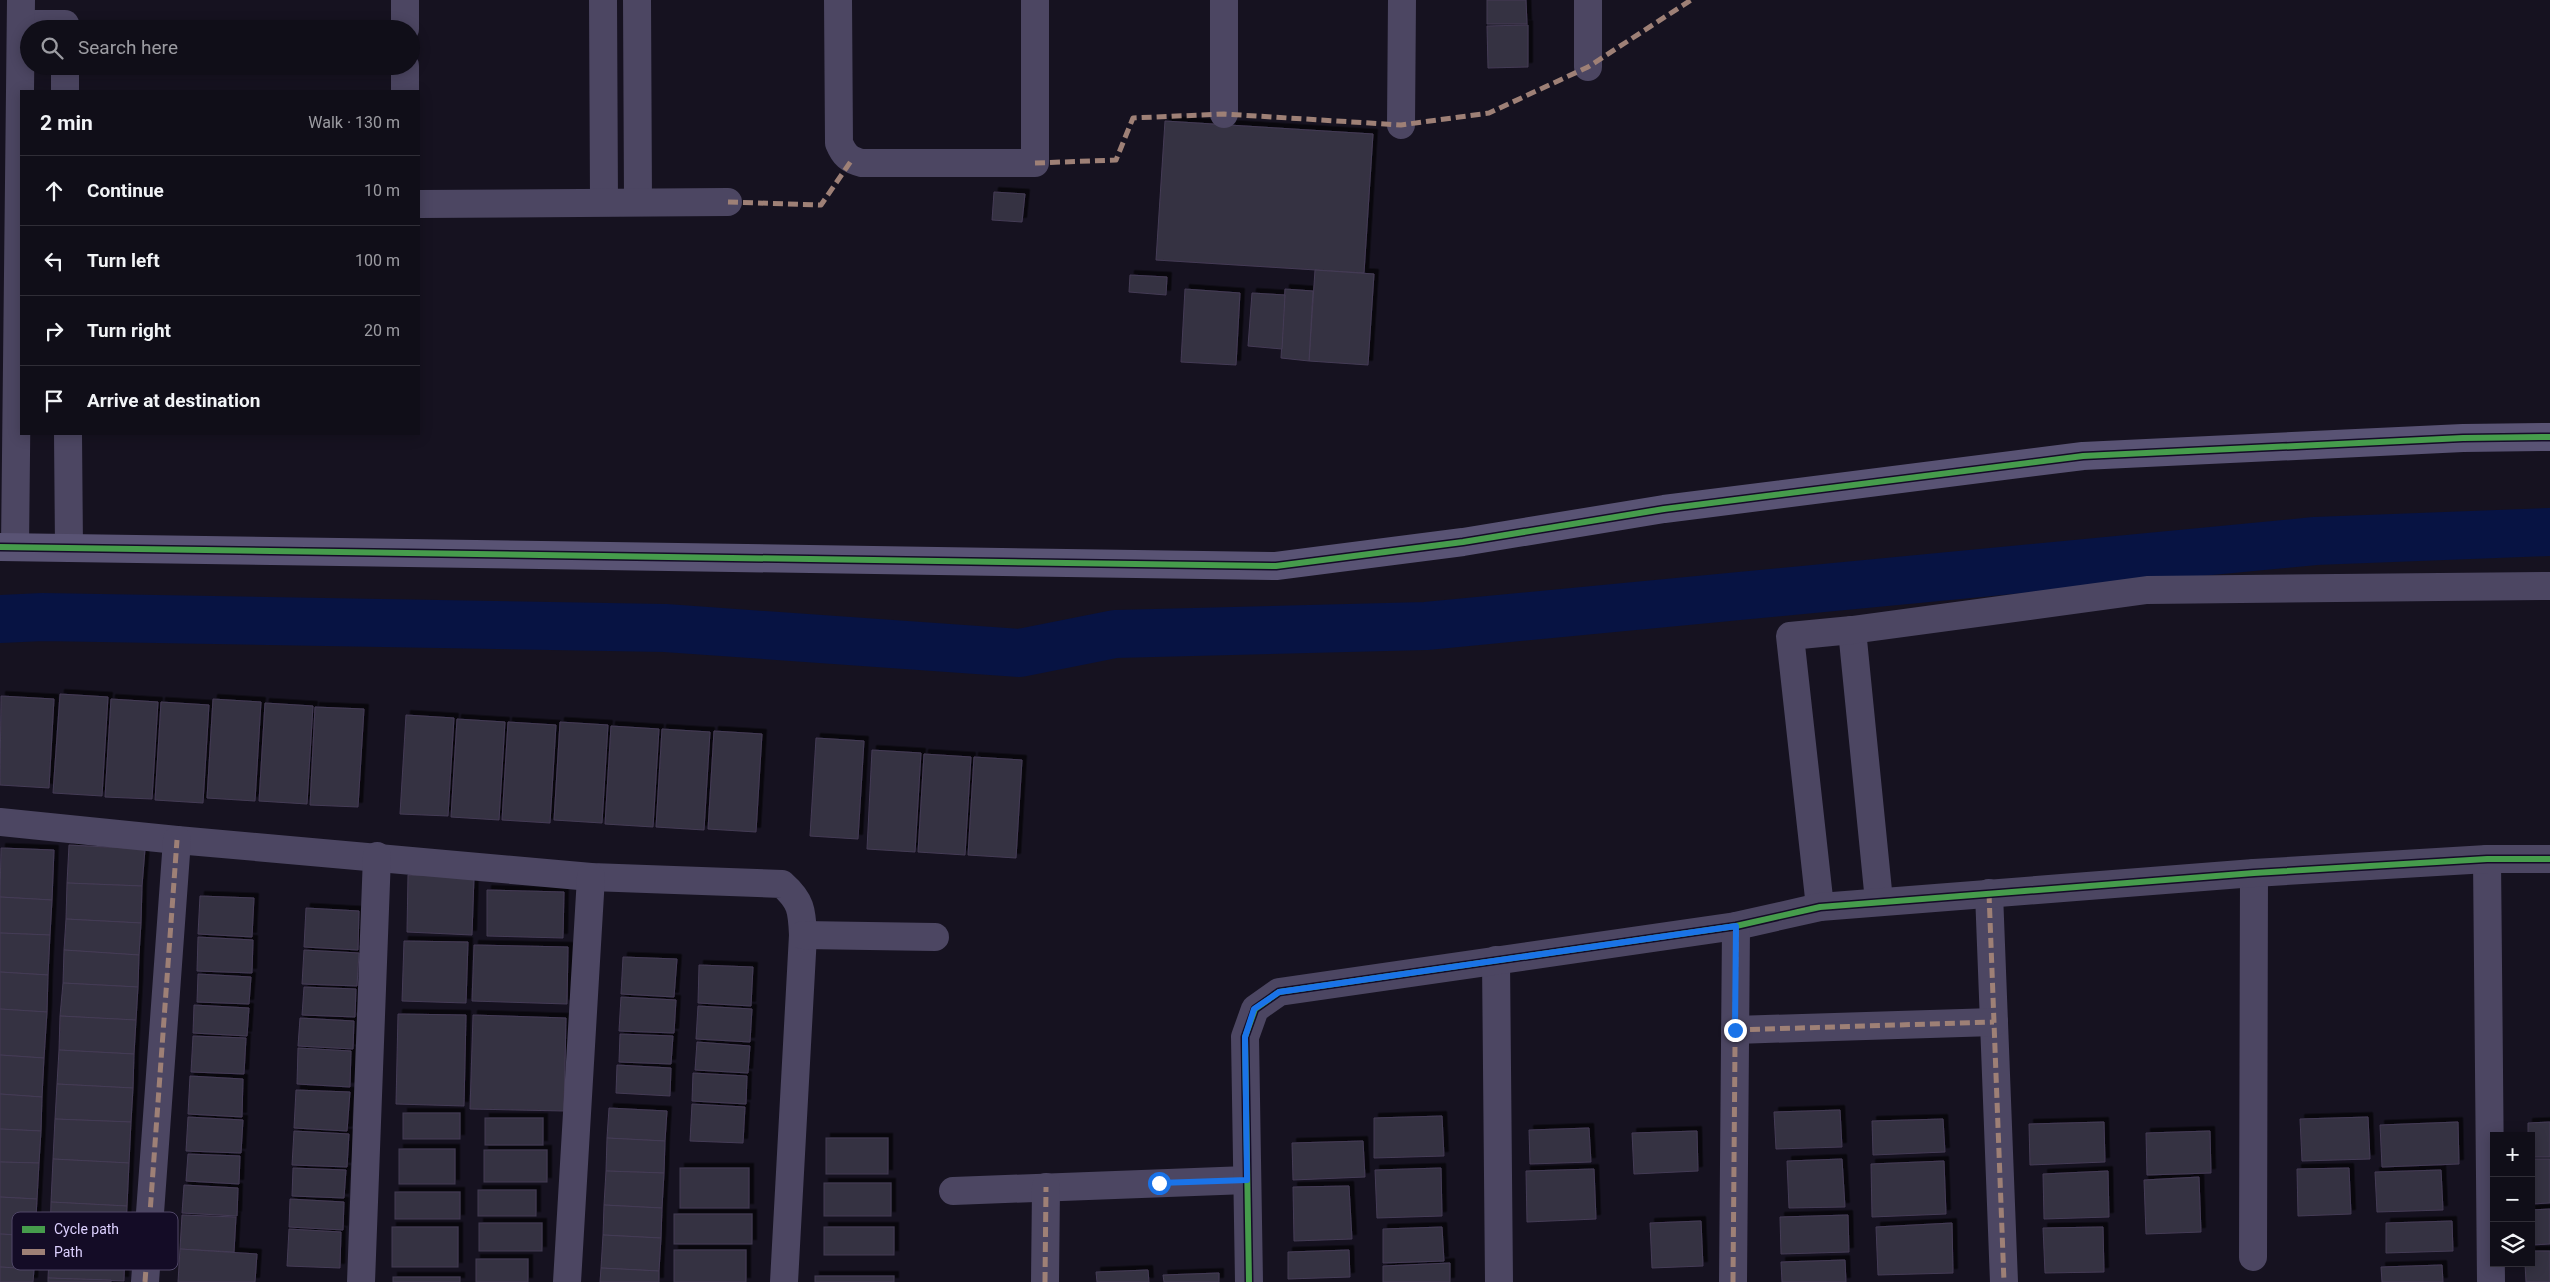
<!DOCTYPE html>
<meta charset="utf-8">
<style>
:root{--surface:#100e18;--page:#191721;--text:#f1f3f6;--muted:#9c9ca2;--line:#302e37}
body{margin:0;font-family:Roboto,sans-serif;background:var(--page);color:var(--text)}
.controls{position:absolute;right:15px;bottom:15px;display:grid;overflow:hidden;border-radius:0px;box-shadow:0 2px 12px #0003}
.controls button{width:45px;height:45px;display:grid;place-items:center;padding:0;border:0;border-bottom:1px solid var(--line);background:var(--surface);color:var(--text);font:25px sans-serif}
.stop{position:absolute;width:15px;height:15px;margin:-11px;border:4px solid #1a73e8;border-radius:50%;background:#fff}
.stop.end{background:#1a73e8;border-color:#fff;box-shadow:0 1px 5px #0008}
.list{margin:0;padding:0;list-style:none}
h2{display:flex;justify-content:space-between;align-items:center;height:65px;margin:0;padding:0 20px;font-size:21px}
h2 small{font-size:16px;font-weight:400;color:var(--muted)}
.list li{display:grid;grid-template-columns:32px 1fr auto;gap:15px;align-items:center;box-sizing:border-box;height:70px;padding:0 20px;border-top:1px solid var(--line)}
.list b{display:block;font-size:19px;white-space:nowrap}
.list em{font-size:16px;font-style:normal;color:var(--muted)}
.icon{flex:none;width:28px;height:28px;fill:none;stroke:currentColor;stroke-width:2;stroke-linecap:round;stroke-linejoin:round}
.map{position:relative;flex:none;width:2550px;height:1282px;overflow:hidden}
.search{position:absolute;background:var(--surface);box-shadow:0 2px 12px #0003;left:20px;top:20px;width:400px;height:55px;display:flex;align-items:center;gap:12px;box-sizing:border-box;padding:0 18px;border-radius:28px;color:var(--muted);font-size:19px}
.panel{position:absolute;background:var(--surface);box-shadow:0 2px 12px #0003;left:20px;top:90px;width:400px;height:345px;border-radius:0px}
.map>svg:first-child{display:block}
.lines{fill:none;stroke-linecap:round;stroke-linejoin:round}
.canal{stroke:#071343;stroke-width:48}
.building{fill:#363042;stroke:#443c55;filter:url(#shadow)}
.street{stroke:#4c4662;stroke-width:28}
.secondary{stroke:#595374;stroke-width:28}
.quiet{stroke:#9e8076;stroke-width:5;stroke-dasharray:10 5;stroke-linecap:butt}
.cycleway-casing{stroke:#140c26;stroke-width:9}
.cycleway{stroke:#469c4c;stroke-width:6}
.route{stroke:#1a73e8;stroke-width:6}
.key{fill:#140c26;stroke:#504767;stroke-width:1}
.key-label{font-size:14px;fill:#ddd1ff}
</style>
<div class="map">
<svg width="2550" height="1282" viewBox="0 0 2550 1282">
<defs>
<filter id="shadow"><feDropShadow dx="4.5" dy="-4.5" stdDeviation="0" flood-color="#0009"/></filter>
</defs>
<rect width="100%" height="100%" fill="#161220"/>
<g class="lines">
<!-- canal -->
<polyline class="canal" points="0,619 43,617 665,628 1020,653 1115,634 1426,626 2315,541 2550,532"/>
</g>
<!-- building -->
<g class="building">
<polygon points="1487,0 1526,0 1527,24 1487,24"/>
<polygon points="1528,25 1528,67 1488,68 1487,26"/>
<polygon points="1165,121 1373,134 1364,273 1156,260"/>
<polygon points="994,192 1025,194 1022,222 992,220"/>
<polygon points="1315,270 1374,274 1368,365 1309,361"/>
<polygon points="1130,275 1167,277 1166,295 1129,292"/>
<polygon points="1185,289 1240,293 1236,365 1181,362"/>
<polygon points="1285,289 1313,291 1309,361 1281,358"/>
<polygon points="1252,293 1285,295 1282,349 1248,346"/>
<polygon points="60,694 108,697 102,796 53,793"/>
<polygon points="1,696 54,699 49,788 0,785"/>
<polygon points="111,699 158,702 152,799 105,797"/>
<polygon points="213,699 261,702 255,801 207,798"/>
<polygon points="161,702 209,705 203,803 155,800"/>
<polygon points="265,703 313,706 307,804 259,801"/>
<polygon points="315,707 364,709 358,807 310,805"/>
<polygon points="406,715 454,718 448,816 400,814"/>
<polygon points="457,719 505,722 499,820 451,817"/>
<polygon points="508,722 556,725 550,823 502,820"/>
<polygon points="560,722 608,725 602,823 554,820"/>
<polygon points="611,726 659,729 653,827 605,824"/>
<polygon points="662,729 710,732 704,830 656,827"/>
<polygon points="714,731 762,734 756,832 708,829"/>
<polygon points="816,738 864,741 858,839 810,836"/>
<polygon points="872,750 921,753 915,852 867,849"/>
<polygon points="924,754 971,757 965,855 918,852"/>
<polygon points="974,757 1022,760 1016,858 968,855"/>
<polygon points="69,845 145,849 142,886 67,883"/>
<polygon points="1,848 54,850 52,900 0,897"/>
<polygon points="408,875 474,877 472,935 407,932"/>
<polygon points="67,883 142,886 141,923 66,919"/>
<polygon points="487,890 564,892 563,938 487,936"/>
<polygon points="200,896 254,898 252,937 198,934"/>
<polygon points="0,897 52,900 50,935 0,933"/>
<polygon points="306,908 359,911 358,950 304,947"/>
<polygon points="66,919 141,923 139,955 64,950"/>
<polygon points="0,933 50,935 48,975 0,972"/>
<polygon points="198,937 253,940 252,973 197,971"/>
<polygon points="404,941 468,942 466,1003 402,1001"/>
<polygon points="474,945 568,947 567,1004 472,1001"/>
<polygon points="64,950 139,955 138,987 63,983"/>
<polygon points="304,950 359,953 357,986 302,984"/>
<polygon points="623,957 677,959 674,997 621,994"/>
<polygon points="699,965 753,967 751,1006 698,1003"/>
<polygon points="0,972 48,975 47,1012 0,1009"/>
<polygon points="198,974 251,977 249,1004 197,1002"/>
<polygon points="63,983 138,987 136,1020 60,1016"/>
<polygon points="304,987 356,989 355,1017 302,1015"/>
<polygon points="621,997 676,1000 674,1033 619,1031"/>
<polygon points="194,1005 249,1008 247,1036 193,1033"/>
<polygon points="698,1006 752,1009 750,1042 696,1039"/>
<polygon points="0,1009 47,1012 44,1058 0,1055"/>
<polygon points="398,1014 466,1015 464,1106 396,1104"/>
<polygon points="473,1015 566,1018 564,1111 470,1109"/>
<polygon points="60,1016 136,1020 134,1054 59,1050"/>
<polygon points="300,1018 354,1021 353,1049 298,1046"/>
<polygon points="620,1034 673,1036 671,1064 619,1062"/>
<polygon points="193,1036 246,1038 244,1074 191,1072"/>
<polygon points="697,1042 750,1046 748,1073 695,1070"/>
<polygon points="298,1048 351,1051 350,1087 297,1084"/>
<polygon points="59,1050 134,1054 133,1088 57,1084"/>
<polygon points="0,1055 44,1058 42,1097 0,1094"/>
<polygon points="617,1065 671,1068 670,1096 616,1093"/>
<polygon points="693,1073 747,1076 746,1104 692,1101"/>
<polygon points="190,1076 243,1079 242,1117 188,1114"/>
<polygon points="57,1084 133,1088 131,1122 55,1119"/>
<polygon points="296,1090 350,1092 347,1131 294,1128"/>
<polygon points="0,1094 42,1097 41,1131 0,1129"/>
<polygon points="692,1104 745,1107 743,1143 690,1141"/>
<polygon points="609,1108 667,1111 665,1141 607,1138"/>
<polygon points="1840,1110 1842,1147 1776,1149 1774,1112"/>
<rect x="403" y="1113" width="57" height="26"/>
<polygon points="1442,1116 1444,1156 1374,1158 1374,1118"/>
<polygon points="188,1117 243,1120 241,1153 186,1151"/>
<polygon points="2368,1117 2370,1159 2302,1161 2300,1119"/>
<rect x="485" y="1118" width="58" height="27"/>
<polygon points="55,1119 131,1122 129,1163 53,1159"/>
<polygon points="1943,1119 1945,1152 1873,1155 1872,1121"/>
<polygon points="2104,1122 2105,1162 2030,1165 2029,1124"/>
<polygon points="2458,1122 2459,1164 2382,1167 2380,1125"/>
<polygon points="2550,1122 2550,1157 2531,1157 2531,1136 2528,1136 2528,1123"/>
<polygon points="1589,1128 1591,1162 1530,1164 1529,1130"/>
<polygon points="0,1129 41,1131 39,1163 0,1162"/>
<polygon points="294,1131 349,1134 347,1167 292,1165"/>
<polygon points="1697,1131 1698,1171 1634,1174 1632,1133"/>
<polygon points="2210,1131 2211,1173 2147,1175 2146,1133"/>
<polygon points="607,1138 665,1141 664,1173 606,1171"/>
<rect x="826" y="1138" width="62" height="36"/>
<polygon points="1363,1141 1365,1177 1293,1180 1292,1143"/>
<rect x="399" y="1149" width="56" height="35"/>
<rect x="484" y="1150" width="63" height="32"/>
<polygon points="188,1154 240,1156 239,1184 186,1181"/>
<polygon points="53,1159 129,1163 127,1206 51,1202"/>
<polygon points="1842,1159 1845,1207 1789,1208 1787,1161"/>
<polygon points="2531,1159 2550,1159 2550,1203 2531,1204"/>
<polygon points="1944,1161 1946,1214 1872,1217 1871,1164"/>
<polygon points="0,1162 39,1163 37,1199 0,1197"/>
<polygon points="293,1168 346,1170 344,1198 292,1196"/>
<rect x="680" y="1168" width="69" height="40"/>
<polygon points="1441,1168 1442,1216 1377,1218 1375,1170"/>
<polygon points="2349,1168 2351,1214 2298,1216 2297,1169"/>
<polygon points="1594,1169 1596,1219 1527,1222 1526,1171"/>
<polygon points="2441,1170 2443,1210 2377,1212 2375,1172"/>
<polygon points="606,1171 664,1173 662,1208 604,1205"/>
<polygon points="2108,1171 2109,1217 2044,1219 2043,1174"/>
<polygon points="2199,1177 2201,1232 2146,1234 2144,1180"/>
<rect x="824" y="1183" width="67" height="33"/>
<polygon points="184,1185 238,1188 237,1216 182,1213"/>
<polygon points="1349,1186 1352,1239 1294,1241 1293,1187"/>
<rect x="478" y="1190" width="58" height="26"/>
<rect x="395" y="1192" width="65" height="27"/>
<polygon points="0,1197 37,1199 35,1236 0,1234"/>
<polygon points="290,1199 344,1202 343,1230 289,1227"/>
<polygon points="51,1202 127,1206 125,1243 50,1240"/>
<polygon points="604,1205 662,1208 661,1238 603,1235"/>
<polygon points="2550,1209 2550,1244 2532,1245 2531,1210"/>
<rect x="674" y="1214" width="78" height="30"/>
<polygon points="182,1215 236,1217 234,1252 180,1249"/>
<polygon points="1848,1215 1849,1252 1781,1254 1780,1217"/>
<polygon points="1701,1221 1703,1266 1652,1268 1650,1223"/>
<polygon points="2452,1221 2453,1251 2386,1253 2386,1223"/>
<rect x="479" y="1223" width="63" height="28"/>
<polygon points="1952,1223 1953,1273 1878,1275 1876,1227"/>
<rect x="392" y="1227" width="66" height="40"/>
<rect x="824" y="1227" width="70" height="28"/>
<polygon points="1442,1227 1444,1261 1383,1263 1383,1229"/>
<polygon points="2103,1227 2104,1272 2045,1273 2043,1228"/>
<polygon points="289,1229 341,1232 340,1268 287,1266"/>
<polygon points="0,1234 35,1236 34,1269 0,1267"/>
<polygon points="603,1235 661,1238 659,1271 601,1268"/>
<polygon points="50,1240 125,1243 124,1281 48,1278"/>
<polygon points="180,1249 257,1254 255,1282 178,1282"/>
<rect x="674" y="1250" width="72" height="32"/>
<polygon points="1349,1250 1350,1277 1288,1279 1288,1252"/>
<polygon points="2531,1251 2550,1251 2550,1282 2526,1282 2525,1263 2531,1263"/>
<rect x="476" y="1259" width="52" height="23"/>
<polygon points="1845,1260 1846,1282 1782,1282 1781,1262"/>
<polygon points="1450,1263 1450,1282 1383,1282 1383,1266"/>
<polygon points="2442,1265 2443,1282 2382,1282 2381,1267"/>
<polygon points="0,1267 34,1269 33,1282 0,1282"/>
<polygon points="601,1268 659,1271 659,1282 600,1282"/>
<polygon points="1148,1270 1149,1282 1097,1282 1096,1272"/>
<polygon points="1219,1273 1219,1282 1164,1282 1163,1275"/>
<rect x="815" y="1276" width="79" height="6"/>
<rect x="393" y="1277" width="67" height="5"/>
<polygon points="48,1278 111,1280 111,1282 48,1282"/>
</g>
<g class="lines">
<!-- street -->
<g class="street">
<polyline points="603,0 604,201"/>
<polyline points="637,0 638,201"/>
<path d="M 838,0 L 839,143 C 844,155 849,160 862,163 L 1035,163 L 1035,0"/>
<polyline points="1588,0 1588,67"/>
<polyline points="21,24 65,24"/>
<polyline points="405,29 405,0"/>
<polyline points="65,66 65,91"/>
<polyline points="405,91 405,66"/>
<polyline points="1224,114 1224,0"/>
<polyline points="1401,125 1402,0"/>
<polyline points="419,204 728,202"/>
<polyline points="68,434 69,548"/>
<polyline points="15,547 21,0"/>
<polyline points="1852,630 1879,901"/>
<path d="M 0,822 L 177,840 L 591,877 L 782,884 C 801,901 802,910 803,935 L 784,1282"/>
<polyline points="2487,859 2491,1282"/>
<polyline points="1989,893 2004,1282"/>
<polyline points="1820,907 1790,636 1852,630 2147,590 2550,586"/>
<polyline points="803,935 935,937"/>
<polyline points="1496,960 1499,1282"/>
<polyline points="1735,1030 1994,1022"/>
<polyline points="953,1191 1247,1180"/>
<polyline points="2253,1257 2254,873"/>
<polyline points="145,1282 177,840"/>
<polyline points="361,1282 377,856"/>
<polyline points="567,1282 591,877"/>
<polyline points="1045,1282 1046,1187"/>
<polyline points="1249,1282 1245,1037 1255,1009 1279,992 1736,926 1820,907 2254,873 2487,859 2550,859"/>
<polyline points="1733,1282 1736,926"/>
</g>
<!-- secondary -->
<polyline class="secondary" points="0,547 1276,566 1463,542 1664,509 2083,456 2463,438 2550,437"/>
<!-- quiet -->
<g class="quiet">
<polyline points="1035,163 1116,160 1133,118 1224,114 1401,125 1489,113 1588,67 1691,0"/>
<polyline points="728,202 821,205 851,161"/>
<polyline points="1989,893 2004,1282"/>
<polyline points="1735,1030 1994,1022"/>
<polyline points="145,1282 177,840"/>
<polyline points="1045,1282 1046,1187"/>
<polyline points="1733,1282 1736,926"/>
</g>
<defs>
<g id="cycleway">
<polyline points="0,547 1276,566 1463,542 1664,509 2083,456 2463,438 2550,437"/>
<polyline points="1249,1282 1245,1037 1255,1009 1279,992 1736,926 1820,907 2254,873 2487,859 2550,859"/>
</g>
</defs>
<!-- cycleway casing -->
<use href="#cycleway" class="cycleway-casing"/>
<!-- cycleway -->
<use href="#cycleway" class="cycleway"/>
</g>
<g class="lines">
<!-- route -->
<polyline class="route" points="1159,1183 1247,1180 1245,1037 1254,1009 1279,992 1736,926 1735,1030"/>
</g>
<!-- legend -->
<rect x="12" y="1212" width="166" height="58" rx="8" class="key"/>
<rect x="22" y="1226" width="23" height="7" fill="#469c4c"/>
<rect x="22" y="1249" width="23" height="6" fill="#9e8076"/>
<g class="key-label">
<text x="54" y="1234">Cycle path</text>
<text x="54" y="1257">Path</text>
</g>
</svg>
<div class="controls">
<button>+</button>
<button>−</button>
<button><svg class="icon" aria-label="layers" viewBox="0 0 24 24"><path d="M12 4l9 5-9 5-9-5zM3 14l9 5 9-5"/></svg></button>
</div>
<div class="stop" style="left:1159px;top:1183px"></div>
<div class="stop end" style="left:1735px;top:1030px"></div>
<div class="search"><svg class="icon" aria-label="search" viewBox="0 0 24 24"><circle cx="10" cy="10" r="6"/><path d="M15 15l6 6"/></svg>Search here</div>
<section class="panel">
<h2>2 min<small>Walk · 130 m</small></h2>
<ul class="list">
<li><svg class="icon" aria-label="ahead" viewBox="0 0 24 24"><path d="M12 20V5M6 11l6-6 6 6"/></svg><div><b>Continue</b></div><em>10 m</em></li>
<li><svg class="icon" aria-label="left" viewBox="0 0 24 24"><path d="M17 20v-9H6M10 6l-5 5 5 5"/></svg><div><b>Turn left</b></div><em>100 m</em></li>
<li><svg class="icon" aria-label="right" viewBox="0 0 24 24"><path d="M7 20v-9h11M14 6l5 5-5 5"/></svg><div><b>Turn right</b></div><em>20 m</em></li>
<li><svg class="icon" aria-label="arrive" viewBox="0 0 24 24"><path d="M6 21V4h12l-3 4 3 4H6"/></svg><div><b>Arrive at destination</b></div></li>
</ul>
</section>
</div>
